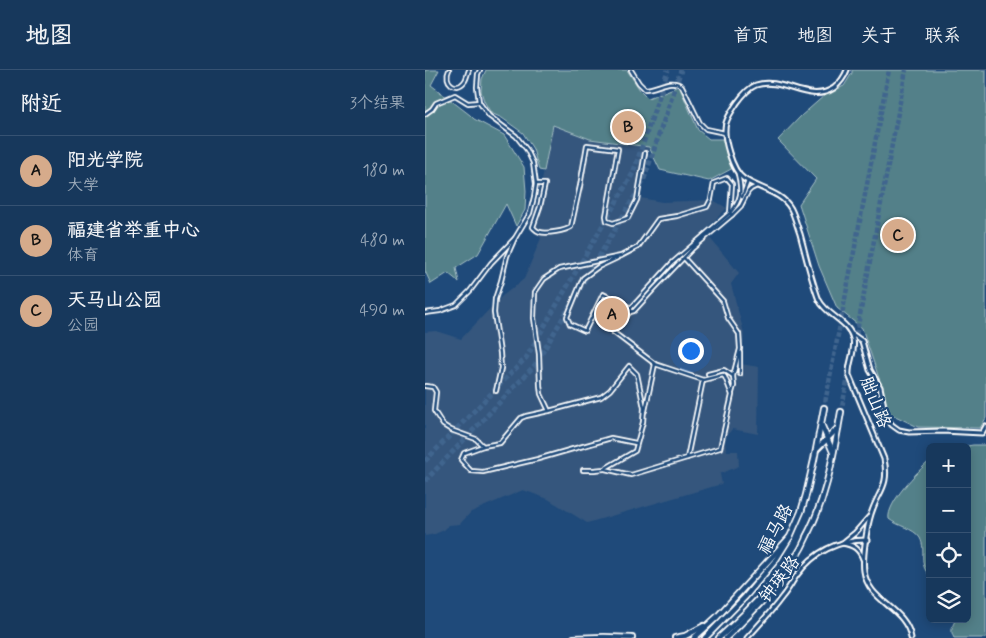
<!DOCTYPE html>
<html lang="zh">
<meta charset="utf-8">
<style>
:root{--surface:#17385c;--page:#203f62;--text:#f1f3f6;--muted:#9eacbb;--line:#365272;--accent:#d6ab8b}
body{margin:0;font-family:Mynerve,"LXGW WenKai TC",sans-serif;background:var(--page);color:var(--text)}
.controls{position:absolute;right:15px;bottom:15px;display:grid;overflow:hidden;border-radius:8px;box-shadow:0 2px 12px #0003}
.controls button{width:45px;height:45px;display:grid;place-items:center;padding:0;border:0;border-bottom:1px solid var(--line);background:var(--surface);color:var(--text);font:25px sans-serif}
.you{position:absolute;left:265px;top:280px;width:18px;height:18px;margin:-12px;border:4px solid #fff;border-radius:50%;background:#1a73e8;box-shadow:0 0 0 8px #1a73e833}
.badge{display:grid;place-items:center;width:32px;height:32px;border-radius:50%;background:var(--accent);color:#111;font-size:16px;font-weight:700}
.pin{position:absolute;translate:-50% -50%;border:2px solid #fff;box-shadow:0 1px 5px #0006}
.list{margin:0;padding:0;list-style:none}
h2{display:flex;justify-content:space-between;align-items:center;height:65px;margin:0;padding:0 20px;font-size:21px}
h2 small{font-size:16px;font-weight:400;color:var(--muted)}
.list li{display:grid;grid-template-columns:32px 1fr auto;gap:15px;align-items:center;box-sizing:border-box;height:70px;padding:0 20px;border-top:1px solid var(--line)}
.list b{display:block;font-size:19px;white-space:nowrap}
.list p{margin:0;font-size:16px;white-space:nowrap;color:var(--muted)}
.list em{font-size:16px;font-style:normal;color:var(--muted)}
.icon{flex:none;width:28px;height:28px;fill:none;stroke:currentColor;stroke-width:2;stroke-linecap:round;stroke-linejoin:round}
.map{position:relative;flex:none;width:561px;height:568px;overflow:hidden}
header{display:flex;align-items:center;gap:30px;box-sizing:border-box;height:70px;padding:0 25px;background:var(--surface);border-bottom:1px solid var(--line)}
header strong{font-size:24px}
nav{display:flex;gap:28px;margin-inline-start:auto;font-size:18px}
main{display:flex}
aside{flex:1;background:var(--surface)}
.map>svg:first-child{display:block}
.built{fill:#34567d}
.green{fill:#528089;stroke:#a8c0c4}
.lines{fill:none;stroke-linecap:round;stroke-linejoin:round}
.primary-tunnel{stroke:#41658e;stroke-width:4.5;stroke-dasharray:4.5 2;stroke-linecap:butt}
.motorway-tunnel{stroke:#41658e;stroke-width:5;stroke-dasharray:5 2.5;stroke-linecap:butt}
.minor-casing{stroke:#fff;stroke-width:6}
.tertiary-casing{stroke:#fff;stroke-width:7}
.primary-casing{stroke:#fff;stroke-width:8}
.trunk-casing{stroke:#fff;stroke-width:8}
.minor{stroke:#1f4a7a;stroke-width:2.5}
.tertiary{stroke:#1f4a7a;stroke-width:3}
.primary{stroke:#1f4a7a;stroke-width:4.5}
.trunk{stroke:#1f4a7a;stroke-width:4.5}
.labels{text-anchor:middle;stroke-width:4.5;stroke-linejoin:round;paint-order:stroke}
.street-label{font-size:18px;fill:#fff;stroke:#1f4a7a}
</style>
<header>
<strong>地图</strong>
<nav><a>首页</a><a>地图</a><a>关于</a><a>联系</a></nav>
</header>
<main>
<aside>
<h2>附近<small>3个结果</small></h2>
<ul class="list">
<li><span class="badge">A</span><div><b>阳光学院</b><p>大学</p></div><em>180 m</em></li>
<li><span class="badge">B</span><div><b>福建省举重中心</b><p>体育</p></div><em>480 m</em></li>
<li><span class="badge">C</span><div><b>天马山公园</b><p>公园</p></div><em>490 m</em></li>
</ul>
</aside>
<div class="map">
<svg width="561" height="568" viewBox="0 0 561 568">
<rect width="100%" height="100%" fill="#1f4a7a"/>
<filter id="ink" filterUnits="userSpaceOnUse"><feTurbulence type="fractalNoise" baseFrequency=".02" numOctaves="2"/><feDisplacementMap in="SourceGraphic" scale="10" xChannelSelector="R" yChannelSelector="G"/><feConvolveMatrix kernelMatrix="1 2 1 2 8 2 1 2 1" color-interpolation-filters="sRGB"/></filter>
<g filter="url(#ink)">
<!-- built -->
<polygon class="built" points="127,55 165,69 224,77 216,128 237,132 288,130 302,138 279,161 314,203 306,214 319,263 316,294 334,297 333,364 307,359 302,366 300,372 302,381 313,381 314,396 295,404 297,414 162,453 123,429 98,420 46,442 35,454 24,455 19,460 10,464 0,466 0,262 11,261 36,269 76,227 99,209 116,168 103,158 113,132"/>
<!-- green -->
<g class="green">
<polygon points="0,0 14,0 6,15 45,45 49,49 79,65 99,97 101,121 100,140 91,156 81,134 53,184 31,198 34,212 23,203 6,214 0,201"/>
<polygon points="61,0 202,0 215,20 223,28 254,16 273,60 284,69 299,69 308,98 284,111 235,100 224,77 165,69 128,55 119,101 114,100 108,79 98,63 77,48 66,43 59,31 56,21 57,9"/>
<polygon points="427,0 561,0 561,348 555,358 493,357 462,342 457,317 437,258 412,238 394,196 374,134 391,109 353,70 376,46 400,25 419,16 427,3"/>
<path d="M 548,375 L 561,375 L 561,568 L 529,568 C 525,561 527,556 531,549 L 542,549 L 542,377 L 536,377 Z"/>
<path d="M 505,391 L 505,506 C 492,493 502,481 495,468 C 489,458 472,456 464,449 C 461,434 493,400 505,391 Z"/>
</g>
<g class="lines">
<!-- primary-tunnel -->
<g class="primary-tunnel">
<polyline points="429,277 481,0"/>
<polyline points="399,338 464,0"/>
<polyline points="416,342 424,302"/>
</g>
<!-- motorway-tunnel -->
<g class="motorway-tunnel">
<polyline points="0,391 101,288 208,103 243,0"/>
<polyline points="0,411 110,295 218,112 256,0"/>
</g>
<defs>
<g id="minor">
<path d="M 24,0 C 18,12 31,22 39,12 C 42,9 42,4 44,0"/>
<polyline points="55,0 53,4 52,17 54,32 64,46 91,66 102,80 108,93 111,114 109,127 105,143 90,168 82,186 76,211 70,229 69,243 75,283 76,298 71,321"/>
<path d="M 206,0 L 214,13 L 220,19 C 232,19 246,7 257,16 L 275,53 L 281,59 L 300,63"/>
<polyline points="0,44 7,39 11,33 30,25 43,33 54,32"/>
<path d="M 313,104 C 317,121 317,129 305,143 L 247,193 L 206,238 L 205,242 L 209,241 L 230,218 L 268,178 L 307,145 L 316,136 L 323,122 L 326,119 L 332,116"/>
<path d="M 111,114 L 120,114 L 115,137 L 108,157 C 111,160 111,161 115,162 C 122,164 140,161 146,157 L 155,116 L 162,75 L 193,79 L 181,146 L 182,151 L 188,153 L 203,148 L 212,130 L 220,83"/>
<polyline points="317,127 323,111"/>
<polyline points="192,188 173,197 158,208 142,247 145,254 160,261 178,224 206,238"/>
<polyline points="259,188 298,231 303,248 314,264 315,279 308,306"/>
<polyline points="0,243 15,241 31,235 45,221 66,193 90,168"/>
<polyline points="315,283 315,304"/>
<polyline points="283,304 299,300 308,306 309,316 307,323"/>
<polyline points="0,316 8,317 11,322 9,341 18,355 26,360 51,369 58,376"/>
<polyline points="124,341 101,346 96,348 75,373 58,376 39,383 36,390 46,401 58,402 113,389 186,368 211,373"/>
<polyline points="220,341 230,294"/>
<polyline points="262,388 278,310"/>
<polyline points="180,399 206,405 295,378 307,325 300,307 298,305 278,310 230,294 188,262 205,242"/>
<polyline points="158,400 169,400 179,399 210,381 218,352 219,338 212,304 204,296 185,320 176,327 124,341 116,324 115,315 114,284 109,248 110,222 119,209 134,199 196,186 213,177 233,149 252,146 282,137 286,129 289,113 302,108 307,114 305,143 307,145"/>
</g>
<g id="tertiary">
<path d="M 422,0 C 419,8 415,13 409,18 C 383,35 358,6 331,15 C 323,18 317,26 312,33 C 308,39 303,46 301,53 C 297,66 307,101 319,109 C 334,119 357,122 366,139 C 370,147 372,156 375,164 C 381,186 386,209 394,230 C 402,246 424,251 428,269 C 431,281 423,293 424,305 L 459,389 C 465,417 453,421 446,444 C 442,457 437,487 439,501 C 443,532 481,537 486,568"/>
<polyline points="427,264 437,271 445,300 455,317 460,341 463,350 467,355 474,360 484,362 518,361 557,363 561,356"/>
<polyline points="420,471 430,463 444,447"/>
<path d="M 417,473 C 428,475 434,478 438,489"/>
<path d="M 322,568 C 334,555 346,542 357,527 C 363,520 367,512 372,505 C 389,482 413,470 442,470"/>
</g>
<g id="primary">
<polyline points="396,354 408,382"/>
<polyline points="392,379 413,358"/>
<path d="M 381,467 C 402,428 408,386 416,342"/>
<polyline points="280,568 320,527 350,491 365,467 376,442 381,425 389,390 399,338"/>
<path d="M 294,568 C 322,543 347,516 369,487"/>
</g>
<g id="trunk">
<polyline points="149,568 179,567 207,568"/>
<polyline points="250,568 260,566 279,556"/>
<polyline points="269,568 292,547 365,467"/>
<path d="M 301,568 C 332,538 366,504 383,464"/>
</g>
</defs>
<!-- minor casing -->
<use href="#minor" class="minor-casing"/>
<!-- tertiary casing -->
<use href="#tertiary" class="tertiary-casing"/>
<!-- primary casing -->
<use href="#primary" class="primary-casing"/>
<!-- trunk casing -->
<use href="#trunk" class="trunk-casing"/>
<!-- minor -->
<use href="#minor" class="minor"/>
<!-- tertiary -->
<use href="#tertiary" class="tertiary"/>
<!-- primary -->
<use href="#primary" class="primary"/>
<!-- trunk -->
<use href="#trunk" class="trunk"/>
</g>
</g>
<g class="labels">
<!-- street labels -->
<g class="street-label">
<text transform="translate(451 332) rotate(68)" y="6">胐山路</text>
<text transform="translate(350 459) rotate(-62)" y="6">福马路</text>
<text transform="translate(354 509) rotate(-52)" y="6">钟瑛路</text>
</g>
</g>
</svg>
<div class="controls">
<button>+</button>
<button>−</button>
<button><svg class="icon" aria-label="locate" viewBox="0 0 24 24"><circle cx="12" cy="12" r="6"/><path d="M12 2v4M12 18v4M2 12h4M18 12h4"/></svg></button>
<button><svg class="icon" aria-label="layers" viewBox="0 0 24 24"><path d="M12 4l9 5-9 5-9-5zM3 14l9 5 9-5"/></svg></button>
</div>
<div class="you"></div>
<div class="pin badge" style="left:187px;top:244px">A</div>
<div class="pin badge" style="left:203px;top:57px">B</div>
<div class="pin badge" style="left:473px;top:165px">C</div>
</div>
</main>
